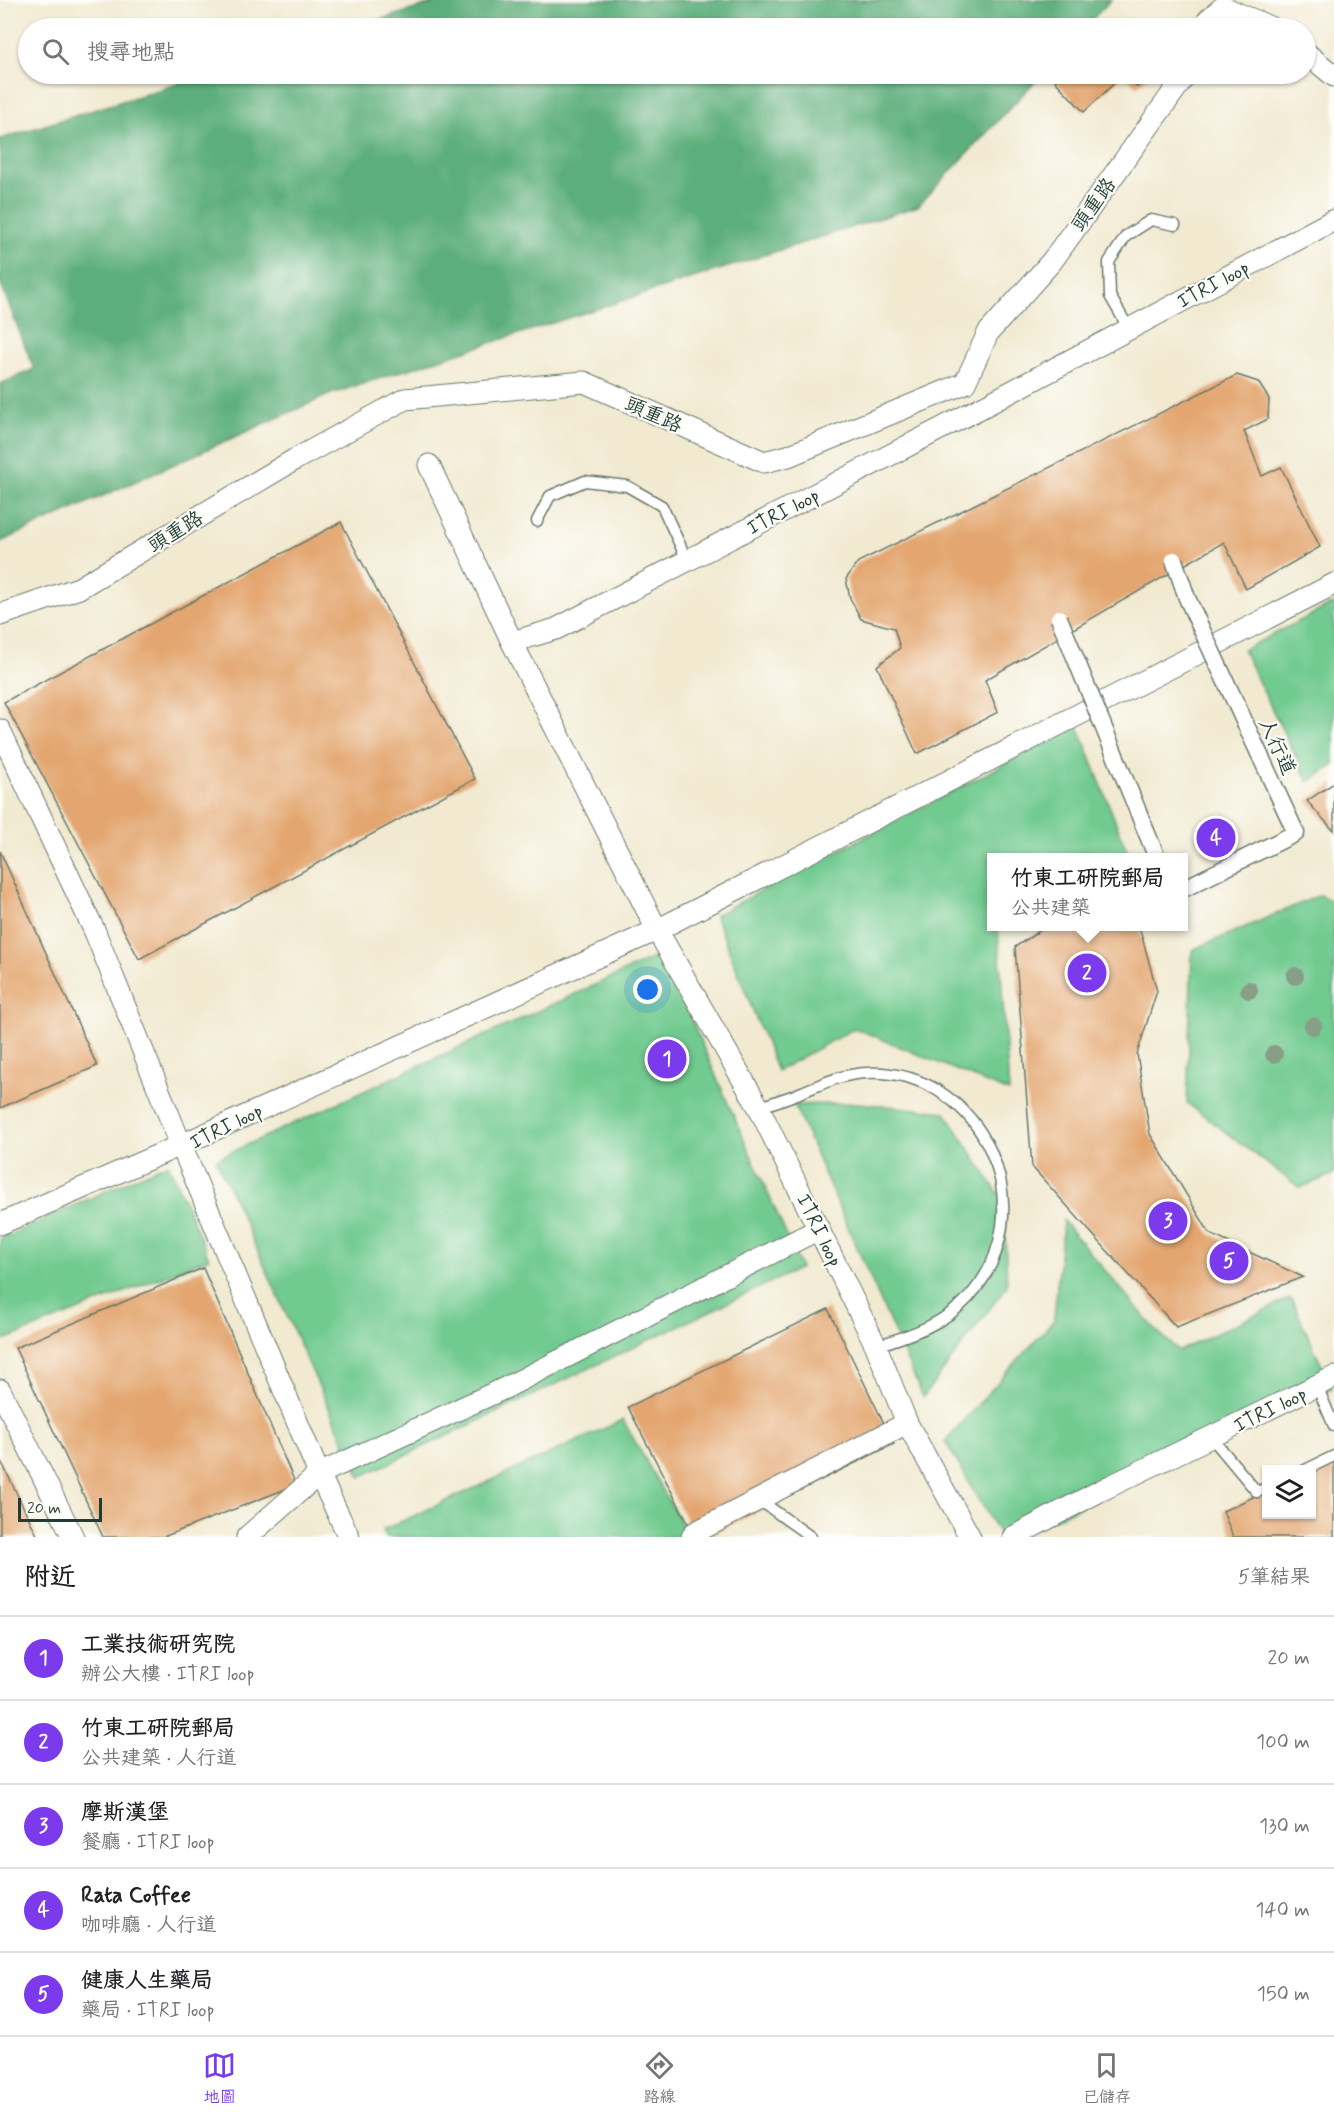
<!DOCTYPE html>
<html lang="zh-TW">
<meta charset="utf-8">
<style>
:root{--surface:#fff;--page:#f6f6f6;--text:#202124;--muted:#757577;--line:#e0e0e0;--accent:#7c3aed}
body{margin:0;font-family:Mynerve,"LXGW WenKai TC",sans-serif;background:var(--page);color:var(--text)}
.controls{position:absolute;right:18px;bottom:18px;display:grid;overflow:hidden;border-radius:0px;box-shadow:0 2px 4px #0004}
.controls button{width:54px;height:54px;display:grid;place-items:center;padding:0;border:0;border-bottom:2px solid var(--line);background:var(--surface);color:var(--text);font:30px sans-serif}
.scale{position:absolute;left:18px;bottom:15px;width:84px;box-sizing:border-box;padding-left:6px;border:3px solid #1f3d34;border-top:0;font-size:16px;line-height:21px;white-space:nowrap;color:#1f3d34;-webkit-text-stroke:4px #fdfcf7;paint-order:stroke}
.you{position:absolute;left:648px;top:990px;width:21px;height:21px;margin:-15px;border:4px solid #fff;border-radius:50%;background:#1a73e8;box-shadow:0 0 0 9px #1a73e833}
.badge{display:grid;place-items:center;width:39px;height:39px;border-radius:50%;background:var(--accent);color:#fff;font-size:20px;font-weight:700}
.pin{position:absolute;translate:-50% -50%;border:3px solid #fff;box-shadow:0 2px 6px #0006}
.popup{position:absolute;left:987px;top:853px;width:201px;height:78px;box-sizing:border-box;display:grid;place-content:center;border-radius:0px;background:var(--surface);filter:drop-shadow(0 2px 4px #0005);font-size:20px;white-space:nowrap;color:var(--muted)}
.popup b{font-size:22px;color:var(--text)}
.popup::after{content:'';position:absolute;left:50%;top:100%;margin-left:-12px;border:12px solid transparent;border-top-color:var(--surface)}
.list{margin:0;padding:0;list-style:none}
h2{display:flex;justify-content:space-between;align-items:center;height:78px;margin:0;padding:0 24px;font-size:26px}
h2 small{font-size:20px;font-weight:400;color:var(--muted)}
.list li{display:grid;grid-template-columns:39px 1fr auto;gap:18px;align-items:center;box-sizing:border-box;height:84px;padding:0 24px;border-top:2px solid var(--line)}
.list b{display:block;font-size:22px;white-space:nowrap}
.list p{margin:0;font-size:20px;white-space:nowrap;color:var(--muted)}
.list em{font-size:20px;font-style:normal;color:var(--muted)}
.icon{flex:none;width:33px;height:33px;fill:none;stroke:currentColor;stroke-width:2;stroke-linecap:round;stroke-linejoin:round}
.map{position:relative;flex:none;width:1334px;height:1537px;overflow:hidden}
.search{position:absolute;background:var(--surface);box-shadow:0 2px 4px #0004;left:18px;right:18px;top:18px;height:66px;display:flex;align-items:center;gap:15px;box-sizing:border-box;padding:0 21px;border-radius:33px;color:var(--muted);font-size:22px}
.sheet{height:498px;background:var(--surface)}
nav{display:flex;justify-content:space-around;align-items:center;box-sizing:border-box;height:84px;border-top:2px solid var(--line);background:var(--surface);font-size:16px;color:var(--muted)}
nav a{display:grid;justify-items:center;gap:3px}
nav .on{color:var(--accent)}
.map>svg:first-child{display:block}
.green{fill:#71ca90;stroke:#488462;stroke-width:1.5}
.forest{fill:#5cae7a;stroke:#3e7657;stroke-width:1.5}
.building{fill:#e3a66f}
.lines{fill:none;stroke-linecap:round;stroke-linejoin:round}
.service-casing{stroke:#68796b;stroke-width:13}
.minor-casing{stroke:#68796b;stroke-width:23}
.service{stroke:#fff;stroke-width:10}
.minor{stroke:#fff;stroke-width:21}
.pedestrian-bridge-casing{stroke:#68796b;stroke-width:19;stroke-linecap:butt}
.pedestrian-bridge{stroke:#fff;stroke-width:16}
.tree{fill:#899e87}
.labels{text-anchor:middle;stroke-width:4.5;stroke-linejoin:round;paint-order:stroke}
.street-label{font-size:20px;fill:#1f3d34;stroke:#fdfcf7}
</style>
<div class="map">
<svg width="1334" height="1537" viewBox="0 0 1334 1537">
<rect width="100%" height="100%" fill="#fdfcf7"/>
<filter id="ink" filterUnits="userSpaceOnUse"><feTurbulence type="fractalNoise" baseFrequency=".0167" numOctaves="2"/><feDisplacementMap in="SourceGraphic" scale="12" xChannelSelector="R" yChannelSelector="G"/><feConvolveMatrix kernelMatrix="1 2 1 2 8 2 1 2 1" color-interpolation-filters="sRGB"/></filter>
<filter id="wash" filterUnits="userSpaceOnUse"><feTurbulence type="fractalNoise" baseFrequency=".008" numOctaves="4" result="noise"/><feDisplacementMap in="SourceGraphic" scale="24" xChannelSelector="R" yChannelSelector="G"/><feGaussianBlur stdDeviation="1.35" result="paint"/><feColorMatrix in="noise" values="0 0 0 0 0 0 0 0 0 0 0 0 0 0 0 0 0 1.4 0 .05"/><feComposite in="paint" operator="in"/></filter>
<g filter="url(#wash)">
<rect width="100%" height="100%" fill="#f1e9d0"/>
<!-- green -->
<g class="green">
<polygon points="1334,603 1334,765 1308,782 1243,650"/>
<polygon points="1078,726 1129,856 1126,858 991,858 991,926 998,927 1009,1092 855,1028 777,1071 715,915"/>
<polygon points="1320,895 1334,902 1334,1174 1300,1188 1187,1103 1192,950"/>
<polygon points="662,954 801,1268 360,1477 216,1159"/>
<polygon points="859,1103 945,1112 1004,1202 1007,1286 923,1397 794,1105"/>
<polygon points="168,1163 209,1258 0,1342 0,1239"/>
<polygon points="1063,1221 1156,1330 1179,1351 1291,1298 1332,1388 1016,1537 1001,1537 945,1441 1054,1320"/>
<polygon points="623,1420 689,1537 386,1537 383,1530"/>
</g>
<!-- forest -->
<g class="forest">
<polygon points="444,0 1111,0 1084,28 353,28"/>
<polygon points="209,74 1042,74 918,206 331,394 0,542 0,384 34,369 0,282 0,139"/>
</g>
<g id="blocks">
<!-- building -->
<g class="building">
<polygon points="1062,74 1150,74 1137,87 1124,74 1084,112 1055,81"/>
<polygon points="1237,375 1258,382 1269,399 1268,419 1244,431 1262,476 1281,467 1320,547 1246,589 1224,542 985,680 998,712 917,754 877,666 900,648 894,628 861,619 850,598 846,579 858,562"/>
<polygon points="341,522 475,779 139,959 4,702"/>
<polygon points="1334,783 1334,831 1307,801"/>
<polygon points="0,851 97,1066 0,1108"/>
<polygon points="1047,926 1139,926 1157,991 1137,1054 1150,1134 1210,1234 1303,1277 1176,1327 1032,1167 1015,947"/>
<polygon points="203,1268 296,1485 163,1537 103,1537 15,1348"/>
<polygon points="828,1309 894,1444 706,1537 695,1537 628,1407"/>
<polygon points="0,1459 38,1537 0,1537"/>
<polygon points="1334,1460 1334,1537 1233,1537 1223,1511 1266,1491 1266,1514 1312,1514 1312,1471"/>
</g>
</g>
</g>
<g filter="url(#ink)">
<use href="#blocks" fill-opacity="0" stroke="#68796b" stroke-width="1.5"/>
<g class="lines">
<defs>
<g id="service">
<polyline points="1129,329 1110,296 1109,262 1126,236 1151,220 1175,225"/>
<polyline points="537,521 550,496 585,481 627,486 662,506 687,560"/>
<path d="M 759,1108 C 773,1102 788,1098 802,1092 C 824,1083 842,1074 867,1073 C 984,1068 1047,1213 968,1298 C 943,1325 910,1335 876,1346"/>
<polyline points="1317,1386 1334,1426"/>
<polyline points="1212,1438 1257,1492 1266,1488"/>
<polyline points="1305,1470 1334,1456"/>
<polyline points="758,1499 811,1537"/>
</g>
<g id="minor">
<polyline points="1204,28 1208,20 1223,7 1272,28"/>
<polyline points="1306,53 1334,76"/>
<polyline points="429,465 512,642"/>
<polyline points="0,615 79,588 294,460 405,399 584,382 764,462 788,456 965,383 988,333 1052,261 1182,80 1185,74"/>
<polyline points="0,730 95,932 181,1145 0,1224"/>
<polyline points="0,1390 73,1537"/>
<polyline points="247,1537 319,1474 507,1387 819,1229"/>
<polyline points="349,1537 319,1474 181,1145 657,930 1334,584"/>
<polyline points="692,1537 694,1533 907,1423"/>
<polyline points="970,1537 907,1423 876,1346 759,1108 657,930 512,642 556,629 990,403 1334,220"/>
<polyline points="1013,1537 1098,1492 1334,1377"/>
</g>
</defs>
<!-- service casing -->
<use href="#service" class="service-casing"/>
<!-- minor casing -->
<use href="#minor" class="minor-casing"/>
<!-- service -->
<use href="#service" class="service"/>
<!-- minor -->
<use href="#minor" class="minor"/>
<defs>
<g id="pedestrian-bridge">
<polyline points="1174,560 1187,598 1296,833 1183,889"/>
<polyline points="1059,618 1157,858"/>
</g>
</defs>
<!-- pedestrian-bridge casing -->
<use href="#pedestrian-bridge" class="pedestrian-bridge-casing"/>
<!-- pedestrian-bridge -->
<use href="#pedestrian-bridge" class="pedestrian-bridge"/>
</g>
<!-- trees -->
<g class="tree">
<circle cx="1295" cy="976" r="9"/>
<circle cx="1249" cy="990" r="9"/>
<circle cx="1313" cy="1026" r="9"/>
<circle cx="1274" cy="1054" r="9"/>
</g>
</g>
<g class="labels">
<!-- street labels -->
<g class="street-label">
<text transform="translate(1093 204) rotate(-54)" y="7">頭重路</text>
<text transform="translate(1213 284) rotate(-28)" y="7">ITRI loop</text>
<text transform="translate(654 414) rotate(24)" y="7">頭重路</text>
<text transform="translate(783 511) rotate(-27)" y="7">ITRI loop</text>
<text transform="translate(175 531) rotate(-31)" y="7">頭重路</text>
<text transform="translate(1278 746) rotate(65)" y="7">人行道</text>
<text transform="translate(226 1126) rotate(-26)" y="7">ITRI loop</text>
<text transform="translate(820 1230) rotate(64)" y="7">ITRI loop</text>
<text transform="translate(1270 1409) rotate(-26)" y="7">ITRI loop</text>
</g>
</g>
</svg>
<div class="controls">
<button><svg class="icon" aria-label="layers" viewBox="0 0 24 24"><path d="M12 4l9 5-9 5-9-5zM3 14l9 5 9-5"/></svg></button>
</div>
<div class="scale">20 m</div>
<div class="you"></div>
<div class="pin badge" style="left:667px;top:1059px">1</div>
<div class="pin badge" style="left:1087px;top:973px">2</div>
<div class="popup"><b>竹東工研院郵局</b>公共建築</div>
<div class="pin badge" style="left:1168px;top:1221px">3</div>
<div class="pin badge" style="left:1216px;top:838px">4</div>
<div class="pin badge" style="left:1229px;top:1261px">5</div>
<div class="search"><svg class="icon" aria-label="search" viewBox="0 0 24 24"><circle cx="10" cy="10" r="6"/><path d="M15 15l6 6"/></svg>搜尋地點</div>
</div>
<section class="sheet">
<h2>附近<small>5筆結果</small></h2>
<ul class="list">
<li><span class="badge">1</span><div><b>工業技術研究院</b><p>辦公大樓 · ITRI loop</p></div><em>20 m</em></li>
<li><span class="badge">2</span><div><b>竹東工研院郵局</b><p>公共建築 · 人行道</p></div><em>100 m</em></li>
<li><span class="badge">3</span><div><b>摩斯漢堡</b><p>餐廳 · ITRI loop</p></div><em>130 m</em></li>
<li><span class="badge">4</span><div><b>Rata Coffee</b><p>咖啡廳 · 人行道</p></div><em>140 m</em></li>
<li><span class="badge">5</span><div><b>健康人生藥局</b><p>藥局 · ITRI loop</p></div><em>150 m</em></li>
</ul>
</section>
<nav>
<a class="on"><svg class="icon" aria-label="map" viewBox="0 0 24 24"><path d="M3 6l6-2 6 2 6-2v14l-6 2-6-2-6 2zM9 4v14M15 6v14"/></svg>地圖</a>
<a><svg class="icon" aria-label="directions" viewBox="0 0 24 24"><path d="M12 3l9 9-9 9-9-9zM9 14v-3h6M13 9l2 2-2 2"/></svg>路線</a>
<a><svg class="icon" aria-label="saved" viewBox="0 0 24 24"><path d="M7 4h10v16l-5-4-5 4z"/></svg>已儲存</a>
</nav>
